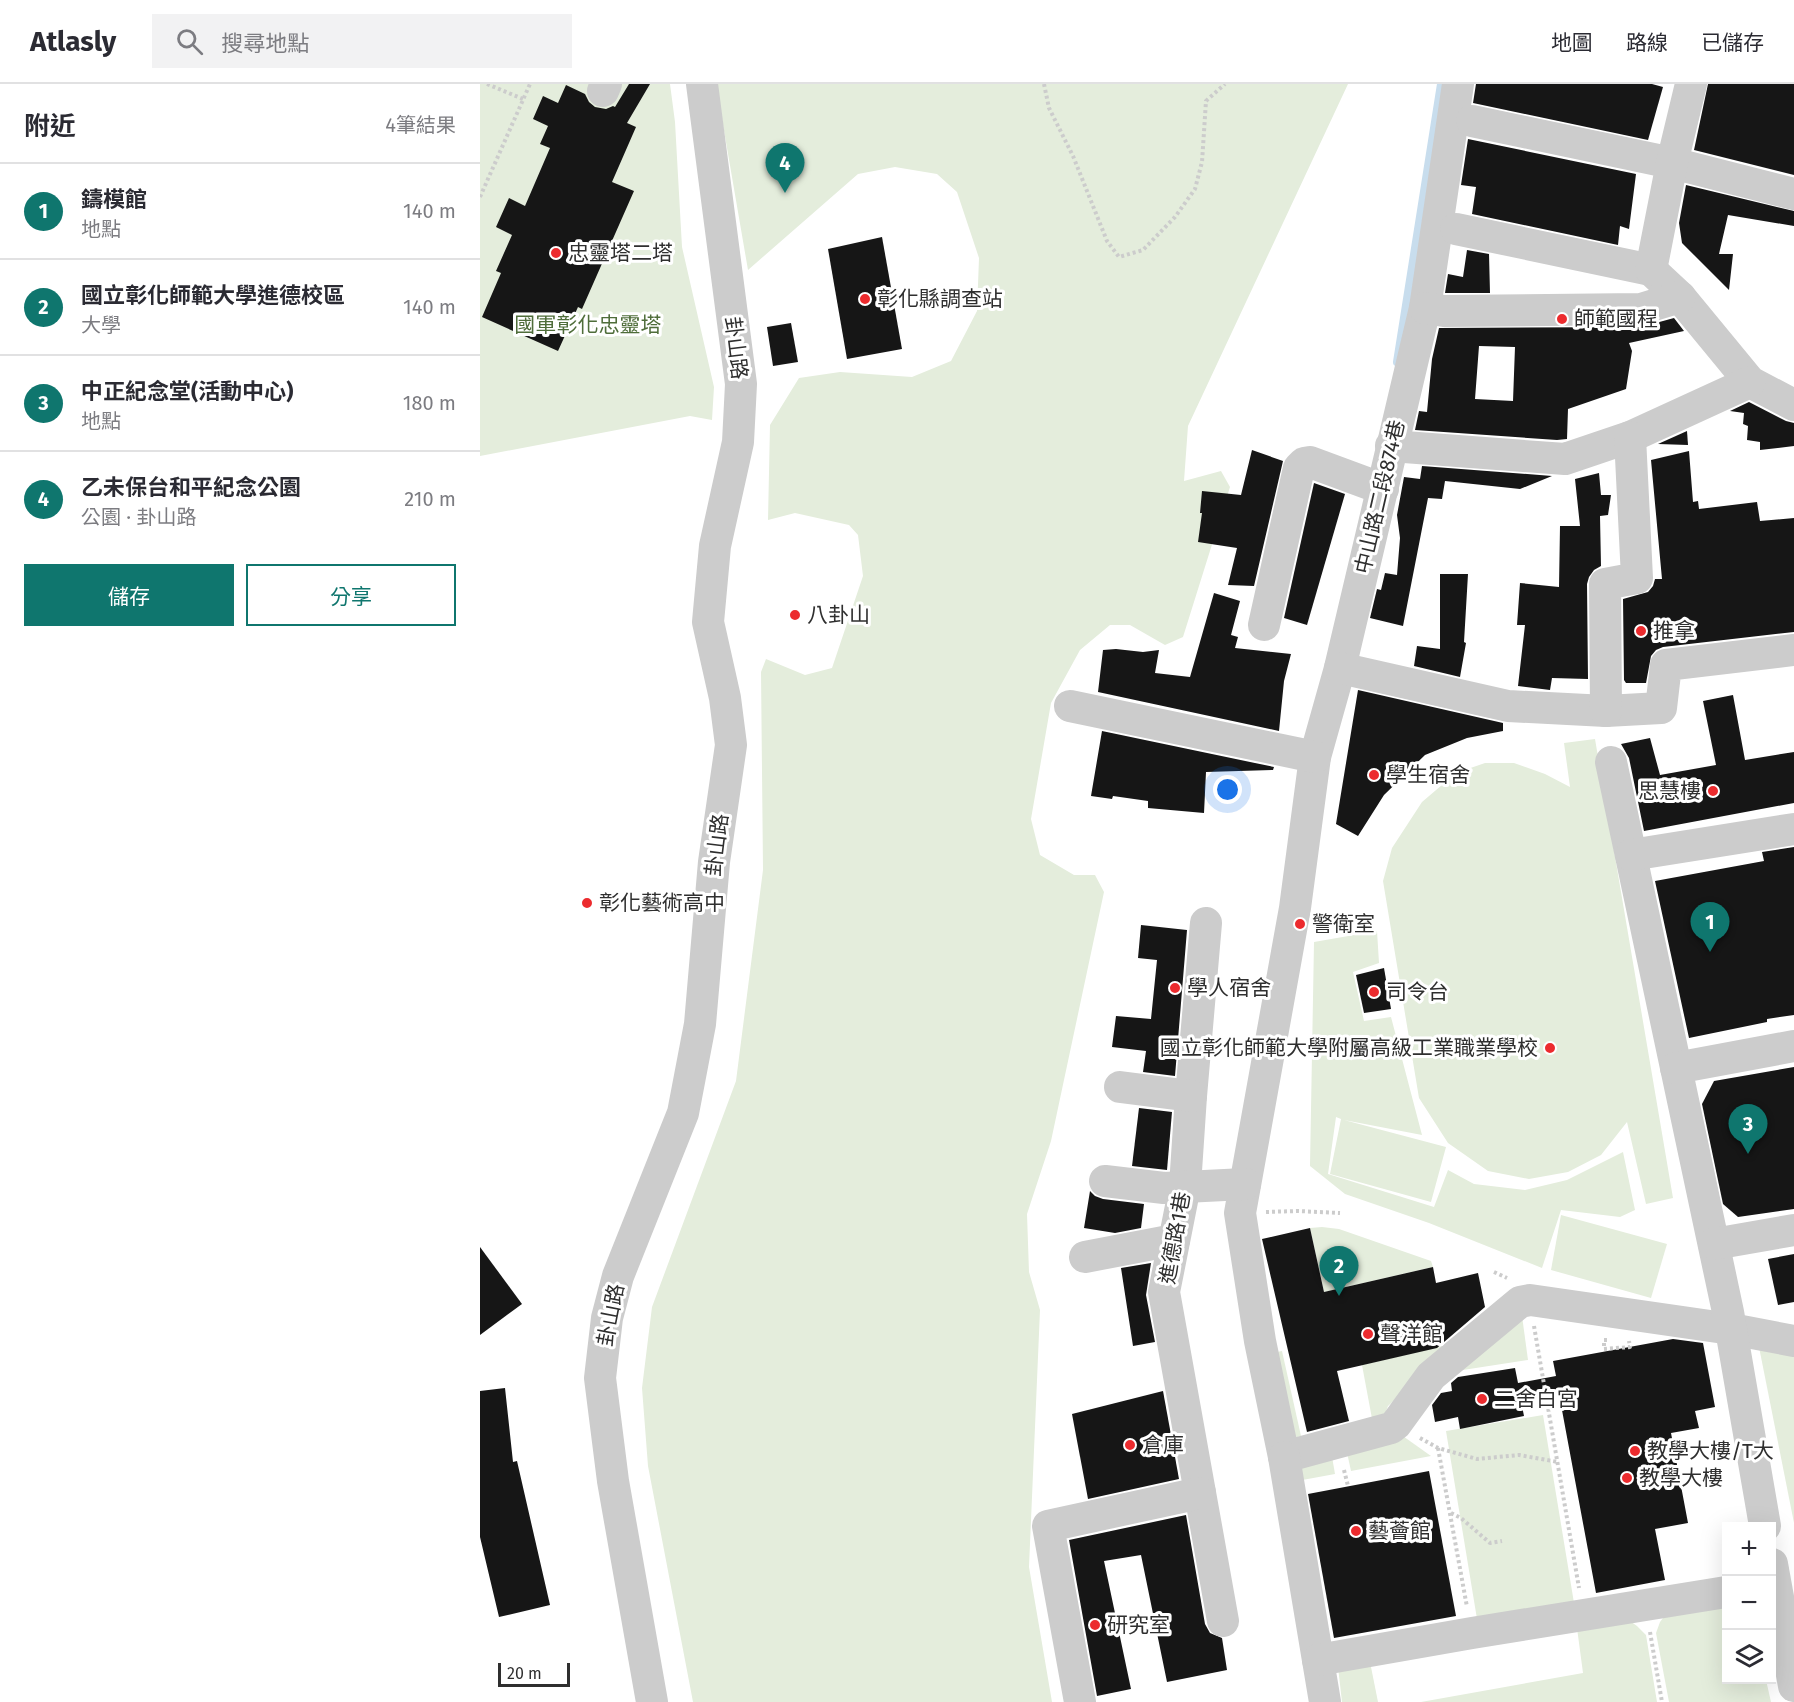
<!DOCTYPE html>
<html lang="zh-TW">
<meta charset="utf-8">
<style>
:root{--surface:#fff;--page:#f2f2f3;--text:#2b2b33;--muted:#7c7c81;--line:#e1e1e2;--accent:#0f766e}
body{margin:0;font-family:"Fira Sans","Noto Sans TC",sans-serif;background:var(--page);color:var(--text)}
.controls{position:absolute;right:18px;bottom:18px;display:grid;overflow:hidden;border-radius:0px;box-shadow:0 6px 24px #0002}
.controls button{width:54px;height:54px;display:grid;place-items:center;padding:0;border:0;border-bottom:2px solid var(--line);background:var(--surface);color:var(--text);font:30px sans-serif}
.scale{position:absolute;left:18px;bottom:15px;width:72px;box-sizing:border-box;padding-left:6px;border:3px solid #2f2f2f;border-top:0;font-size:16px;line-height:21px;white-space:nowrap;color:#2f2f2f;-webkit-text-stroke:4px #fff;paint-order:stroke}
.you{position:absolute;left:748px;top:706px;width:21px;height:21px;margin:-15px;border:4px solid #fff;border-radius:50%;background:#1a73e8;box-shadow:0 0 0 9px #1a73e833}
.badge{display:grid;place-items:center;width:39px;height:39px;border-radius:50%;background:var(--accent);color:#fff;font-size:20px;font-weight:700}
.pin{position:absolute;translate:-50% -50px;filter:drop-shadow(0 2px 3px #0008)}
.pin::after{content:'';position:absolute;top:32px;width:21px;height:18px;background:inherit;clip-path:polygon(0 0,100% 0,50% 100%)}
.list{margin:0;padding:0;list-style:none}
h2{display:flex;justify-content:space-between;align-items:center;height:78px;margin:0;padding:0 24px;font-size:26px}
h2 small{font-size:20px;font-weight:400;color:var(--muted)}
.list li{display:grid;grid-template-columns:39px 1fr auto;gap:18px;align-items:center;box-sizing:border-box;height:96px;padding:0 24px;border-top:2px solid var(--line)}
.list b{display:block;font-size:22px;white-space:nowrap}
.list p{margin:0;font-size:20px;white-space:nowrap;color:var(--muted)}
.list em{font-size:20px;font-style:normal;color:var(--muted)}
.actions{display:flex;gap:12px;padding:18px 24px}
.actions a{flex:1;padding:14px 0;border:2px solid var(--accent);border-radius:0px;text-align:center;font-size:21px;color:var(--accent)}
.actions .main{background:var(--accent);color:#fff}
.icon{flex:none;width:33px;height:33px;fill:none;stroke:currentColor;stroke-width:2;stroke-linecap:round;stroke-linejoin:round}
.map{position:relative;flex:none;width:1314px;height:1618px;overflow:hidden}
header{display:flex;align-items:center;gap:36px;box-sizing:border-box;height:84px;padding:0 30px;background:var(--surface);border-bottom:2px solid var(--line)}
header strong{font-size:28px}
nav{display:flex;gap:33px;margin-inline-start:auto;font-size:21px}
.search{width:420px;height:54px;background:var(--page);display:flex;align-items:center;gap:15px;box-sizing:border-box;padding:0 21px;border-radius:0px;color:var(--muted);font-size:22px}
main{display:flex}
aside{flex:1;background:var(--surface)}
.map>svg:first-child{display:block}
.green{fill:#e4eddc}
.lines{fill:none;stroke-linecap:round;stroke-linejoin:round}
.stream{stroke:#c8dded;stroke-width:8}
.building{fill:#161616;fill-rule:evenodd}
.path{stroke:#ccc;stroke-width:4;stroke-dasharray:3 3;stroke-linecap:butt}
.minor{stroke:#ccc;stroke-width:32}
.poi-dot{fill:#ec2b2e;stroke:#fff;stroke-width:2}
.labels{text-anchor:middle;stroke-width:6;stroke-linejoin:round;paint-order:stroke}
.poi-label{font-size:21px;fill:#2f2f2f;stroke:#fff;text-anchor:start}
.park-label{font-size:21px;fill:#4f6d3a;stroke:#fff}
.street-label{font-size:21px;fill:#2f2f2f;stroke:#fff}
</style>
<header>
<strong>Atlasly</strong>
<div class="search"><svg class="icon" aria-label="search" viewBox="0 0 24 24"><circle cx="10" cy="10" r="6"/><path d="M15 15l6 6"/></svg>搜尋地點</div>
<nav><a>地圖</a><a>路線</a><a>已儲存</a></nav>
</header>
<main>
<aside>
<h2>附近<small>4筆結果</small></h2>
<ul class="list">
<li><span class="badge">1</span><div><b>鑄模館</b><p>地點</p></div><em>140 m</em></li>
<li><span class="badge">2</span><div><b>國立彰化師範大學進德校區</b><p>大學</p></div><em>140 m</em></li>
<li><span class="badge">3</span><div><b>中正紀念堂(活動中心)</b><p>地點</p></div><em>180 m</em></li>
<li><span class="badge">4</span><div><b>乙未保台和平紀念公園</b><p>公園 · 卦山路</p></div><em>210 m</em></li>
</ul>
<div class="actions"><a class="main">儲存</a><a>分享</a></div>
</aside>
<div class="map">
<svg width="1314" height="1618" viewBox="0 0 1314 1618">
<rect width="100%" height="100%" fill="#fff"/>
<!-- green -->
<g class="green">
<polygon points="0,0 190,0 195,38 202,163 234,303 232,336 210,332 0,372"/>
<polygon points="236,0 868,0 708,342 704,397 741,387 750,403 703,553 685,561 650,541 630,541 600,566 571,619 551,735 560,771 594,791 615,791 624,808 571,1057 547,1130 549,1188 560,1226 549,1483 572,1618 213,1618 168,1382 162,1304 172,1223 256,997 283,786 281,588 286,575 325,591 352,584 383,492 378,451 369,441 315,429 288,436 290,341 319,294 360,288 432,293 471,277 497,227 499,174 477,108 457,90 415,83 378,90 268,186"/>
<polygon points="1115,655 1193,1114 1166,1120 1147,1038 1121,1071 1088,1088 1049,1095 1008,1087 968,1059 939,1014 903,797 912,764 942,718 976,689 1005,679 1034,679 1065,690 1090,703 1084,659"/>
<polygon points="897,847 899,879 873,888 884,937 911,933 942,1051 864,1036 966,1063 951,1118 850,1090 861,1035 856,1033 848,1090 954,1123 968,1086 994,1100 1045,1106 1087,1096 1143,1068 1155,1126 1140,1133 1081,1126 1062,1184 949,1139 865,1110 830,1082 834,858"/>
<polygon points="1081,1131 1187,1160 1171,1214 1071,1186"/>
<polygon points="842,1143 859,1145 951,1177 953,1183 844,1208 830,1144"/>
<polygon points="1042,1232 1048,1276 970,1288"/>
<polygon points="975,1259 908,1322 904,1333 893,1340 882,1281"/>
<polygon points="1279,1263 1314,1268 1314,1439"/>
<polygon points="802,1267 821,1352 810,1355 792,1269"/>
<polygon points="1063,1331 1095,1525 998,1541 966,1347"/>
<polygon points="920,1350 951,1372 871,1387 866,1364"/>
<polygon points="851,1367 855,1390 817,1397 817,1379"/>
<polygon points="1246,1516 1246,1596 1286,1596 1291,1618 1189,1618 1176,1549 1180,1538 1189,1526"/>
<polygon points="1147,1535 1157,1542 1166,1551 1177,1618 941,1618 1103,1589 1097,1544"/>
<polygon points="890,1578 898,1618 862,1618 858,1583"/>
</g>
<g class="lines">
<!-- stream -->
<polyline class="stream" points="917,278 961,0"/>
</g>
<!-- building -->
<g class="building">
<polygon points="149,0 170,0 147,39 156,43 132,98 154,107 102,225 98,223 78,267 2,233 21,189 16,187 32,151 16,143 29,114 45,122 70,64 60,60 68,42 53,35 63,12 78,19 86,1 105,10 109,18 115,23 126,25 133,22 135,23"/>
<polygon points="996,0 1172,0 1183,3 1168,56 993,19"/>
<polygon points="1228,0 1314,0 1314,91 1214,66"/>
<polygon points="988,55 1156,90 1149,145 1140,142 1138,161 992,130 996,103 981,101"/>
<polygon points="1206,101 1314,127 1314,142 1248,131 1239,170 1253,170 1249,206 1202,159 1199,139"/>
<polygon points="402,153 422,265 367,275 348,165"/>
<polygon points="987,166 1009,170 1010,209 965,209 968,190 983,193"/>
<path d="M 1194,234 L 1204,247 L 1149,259 L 1152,267 L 1146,305 L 1088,325 L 1087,355 L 1077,356 L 935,346 L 939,327 L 947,328 L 952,275 L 959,244 L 1161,243 ZM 999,262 L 1035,263 L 1033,317 L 995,315 Z"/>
<polygon points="311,239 318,278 293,282 287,243"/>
<polygon points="1269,318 1306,337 1314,339 1314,362 1280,366 1280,358 1267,356 1268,342 1263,340 1264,329 1250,327"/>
<polygon points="1207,347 1208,361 1178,360"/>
<polygon points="772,366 803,377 774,502 748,501 757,464 718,458 722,429 720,429 722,407 761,411"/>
<polygon points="1209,367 1213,418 1218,417 1219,425 1277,418 1280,437 1314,434 1314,548 1183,563 1176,566 1171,572 1166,599 1146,599 1144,596 1143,515 1168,508 1173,502 1175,495 1182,495 1171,376"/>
<polygon points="942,382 1072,392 1040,405 965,397 962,415 948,414 923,542 890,534 897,505 901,506 905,489 917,491 920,454 917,431 924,393 940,395"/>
<polygon points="1119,389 1121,411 1131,411 1128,431 1120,432 1121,482 1114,486 1109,493 1107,500 1108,595 1072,594 1070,606 1038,602 1045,541 1037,541 1040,499 1079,503 1080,442 1100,442 1095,395"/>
<polygon points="834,399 865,410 827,541 804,534"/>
<polygon points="960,490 988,490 984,558 986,559 980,593 934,582 937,562 960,565"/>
<polygon points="734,509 760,517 751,551 758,553 755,564 811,570 804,597 799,647 618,608 623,566 636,565 663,568 679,566 675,589 710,593"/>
<polygon points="878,606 1023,639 1023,647 987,654 945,671 904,711 878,752 856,740"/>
<polygon points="1253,611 1265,676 1314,668 1314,719 1164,747 1149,674 1141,660 1170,654 1180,691 1236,681 1223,617"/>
<polygon points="622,647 794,683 793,686 726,688 724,729 668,724 668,717 633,712 632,715 611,712"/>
<polygon points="1314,763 1314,931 1287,935 1287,938 1209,954 1175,797 1284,777 1282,768"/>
<polygon points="661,841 707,846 695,992 663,988 666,967 632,963 636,932 671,935 677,876 658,874"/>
<polygon points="904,884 911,925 884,929 876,891"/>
<polygon points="1314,983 1314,1125 1258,1133 1243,1120 1222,1020 1234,997"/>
<polygon points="659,1024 692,1028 687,1086 652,1082"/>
<polygon points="610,1107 615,1112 623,1115 664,1120 661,1144 635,1149 604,1144"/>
<polygon points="830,1144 844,1208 953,1183 956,1199 998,1189 1005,1223 957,1264 857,1287 869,1337 827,1348 782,1155"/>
<polygon points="0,1163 42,1220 0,1251"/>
<polygon points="1314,1170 1314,1218 1298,1221 1288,1175"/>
<polygon points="671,1179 666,1211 675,1258 653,1262 641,1184"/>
<polygon points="1193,1255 1223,1259 1235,1323 1215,1327 1219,1344 1191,1349 1208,1439 1175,1445 1185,1496 1116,1509 1079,1310 1041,1317 1044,1332 980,1345 978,1333 955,1338 952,1321 961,1309 972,1307 971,1299 978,1293 1035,1284 1038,1299 1076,1292 1073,1277"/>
<polygon points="25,1304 33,1378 37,1377 70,1521 19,1533 0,1453 0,1307"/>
<polygon points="683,1307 699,1395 608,1415 592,1330"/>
<polygon points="949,1387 976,1532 854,1554 828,1410"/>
<polygon points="706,1431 725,1540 730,1549 742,1554 747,1586 687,1598 661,1471 624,1477 651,1605 617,1612 589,1456"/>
</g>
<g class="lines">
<!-- path -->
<g class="path">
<polyline points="7,0 43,15"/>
<polyline points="564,0 569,24 593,72 627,157 639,173 663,166 695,133 715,105 722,78 726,17 745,0"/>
<polyline points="0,113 50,0"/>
<polyline points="786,1128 817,1127 860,1129"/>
<polyline points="1014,1188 1027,1194"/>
<polyline points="1054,1242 1099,1504"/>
<polyline points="1127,1256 1124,1256 1124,1265 1150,1263 1149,1257"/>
<polyline points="940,1354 958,1364 997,1375 1039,1371 1078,1378"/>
<polyline points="958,1364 987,1523"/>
<polyline points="864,1386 868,1402"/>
<polyline points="971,1429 981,1434 1010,1459 1022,1457"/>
<polyline points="1170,1548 1182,1618"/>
</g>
<!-- minor -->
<g class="minor">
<polyline points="978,0 945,224 860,584 835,673 815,824 760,1129 780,1257 804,1373 911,1344 916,1340 951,1292 1040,1218 1050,1216 1251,1245 1314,1257"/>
<polyline points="123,7 126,0"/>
<polyline points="992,37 1192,79 1314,110"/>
<polyline points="976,145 1171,186"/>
<polyline points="1171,186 1200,213 1270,298 1314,321"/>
<polyline points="1171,186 1192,79 1211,0"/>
<polyline points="945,224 964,227 1161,225 1200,213"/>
<polyline points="911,362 1085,375 1150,353 1270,298"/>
<polyline points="784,541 819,384 824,379 830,378 903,405"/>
<polyline points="860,584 1028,622 1126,627 1181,624 1186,581 1314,566"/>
<polyline points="590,622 835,673"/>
<polyline points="1126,627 1125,500 1157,494 1150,353"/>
<polyline points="1131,678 1248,1228 1285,1442"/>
<polyline points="1151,771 1314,745"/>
<polyline points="726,839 711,1012 705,1102 684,1208 743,1537"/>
<polyline points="1196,984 1314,962"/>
<polyline points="640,1003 711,1012"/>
<polyline points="625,1097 684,1104 765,1100"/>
<polyline points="1234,1160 1314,1146"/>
<polyline points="605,1173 694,1156"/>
<polyline points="804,1373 845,1618"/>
<polyline points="1292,1480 1314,1602"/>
<polyline points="838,1576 992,1549 1246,1508"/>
<polyline points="172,1618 133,1397 120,1294 127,1234 138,1192 203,1029 220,940 234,778 251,661 245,614 228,538 235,462 258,358 261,300 222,0"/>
<polyline points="600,1618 568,1442 720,1409"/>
</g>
</g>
<!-- markers -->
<g class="poi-dot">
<circle cx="76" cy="169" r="6"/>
<circle cx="385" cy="215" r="6"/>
<circle cx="1082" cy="235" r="6"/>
<circle cx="315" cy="531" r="6"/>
<circle cx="1161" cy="547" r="6"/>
<circle cx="894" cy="691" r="6"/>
<circle cx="1233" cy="707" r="6"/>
<circle cx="107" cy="819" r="6"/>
<circle cx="820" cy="840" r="6"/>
<circle cx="695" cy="904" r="6"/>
<circle cx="894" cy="908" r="6"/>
<circle cx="1070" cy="964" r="6"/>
<circle cx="888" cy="1250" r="6"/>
<circle cx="1002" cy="1315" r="6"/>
<circle cx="650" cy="1361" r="6"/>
<circle cx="1155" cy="1367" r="6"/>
<circle cx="1147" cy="1394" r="6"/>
<circle cx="876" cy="1447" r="6"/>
<circle cx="615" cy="1541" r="6"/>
</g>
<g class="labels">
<!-- poi labels -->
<g class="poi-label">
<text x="88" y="176">忠靈塔二塔</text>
<text x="397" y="222">彰化縣調查站</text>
<text x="1094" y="242">師範國程</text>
<text x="327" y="538">八卦山</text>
<text x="1173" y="554">推拿</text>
<text x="906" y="698">學生宿舍</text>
<text x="1221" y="714" text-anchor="end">思慧樓</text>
<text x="119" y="826">彰化藝術高中</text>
<text x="832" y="847">警衛室</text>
<text x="707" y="911">學人宿舍</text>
<text x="906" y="915">司令台</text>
<text x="1058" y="971" text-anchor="end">國立彰化師範大學附屬高級工業職業學校</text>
<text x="900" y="1257">聲洋館</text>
<text x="1014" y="1322">二舍白宮</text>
<text x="662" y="1368">倉庫</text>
<text x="1167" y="1374">教學大樓/T大</text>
<text x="1159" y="1401">教學大樓</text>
<text x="888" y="1454">藝薈館</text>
<text x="627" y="1548">研究室</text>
</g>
<!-- park labels -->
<g class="park-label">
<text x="108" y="248">國軍彰化忠靈塔</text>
</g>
<!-- street labels -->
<g class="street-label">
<text transform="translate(256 264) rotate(83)" y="7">卦山路</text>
<text transform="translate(900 413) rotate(-77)" y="7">中山路二段874巷</text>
<text transform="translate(237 761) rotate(-83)" y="7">卦山路</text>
<text transform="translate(695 1154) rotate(-80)" y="7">進德路1巷</text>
<text transform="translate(131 1231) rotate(-79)" y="7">卦山路</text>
</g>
</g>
</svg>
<div class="controls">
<button>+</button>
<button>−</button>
<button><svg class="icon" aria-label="layers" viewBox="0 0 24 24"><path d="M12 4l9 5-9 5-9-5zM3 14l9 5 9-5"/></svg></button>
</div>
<div class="scale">20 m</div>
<div class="you"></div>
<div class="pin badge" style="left:1230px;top:868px">1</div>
<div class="pin badge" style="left:859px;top:1212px">2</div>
<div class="pin badge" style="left:1268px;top:1070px">3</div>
<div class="pin badge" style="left:305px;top:109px">4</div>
</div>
</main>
